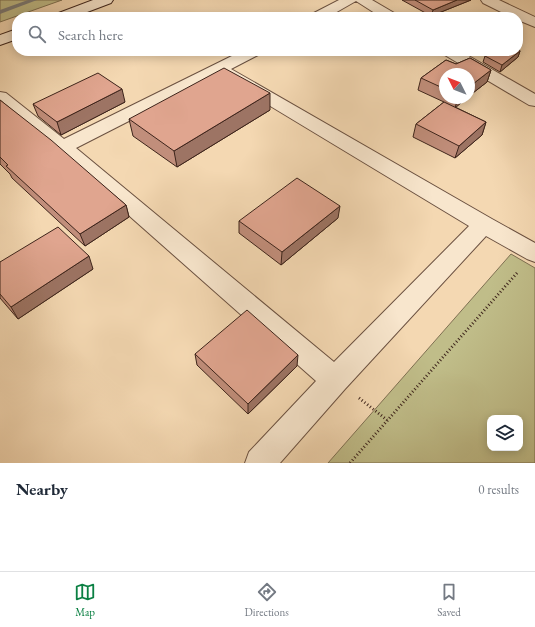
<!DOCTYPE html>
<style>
:root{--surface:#fff;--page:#f6f6f7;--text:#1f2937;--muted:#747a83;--line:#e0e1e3;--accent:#0b8043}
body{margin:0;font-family:"EB Garamond",serif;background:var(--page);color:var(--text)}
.controls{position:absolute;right:12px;bottom:12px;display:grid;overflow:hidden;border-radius:8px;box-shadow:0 2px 10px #0003}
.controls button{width:36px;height:36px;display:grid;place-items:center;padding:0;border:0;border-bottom:1px solid var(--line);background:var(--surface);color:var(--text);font:20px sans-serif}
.compass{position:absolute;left:439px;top:68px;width:36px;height:36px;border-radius:50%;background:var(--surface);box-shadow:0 2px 10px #0003;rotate:312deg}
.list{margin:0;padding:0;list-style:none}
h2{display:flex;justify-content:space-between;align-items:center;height:52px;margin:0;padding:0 16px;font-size:17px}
h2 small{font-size:13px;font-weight:400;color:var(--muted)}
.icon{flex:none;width:22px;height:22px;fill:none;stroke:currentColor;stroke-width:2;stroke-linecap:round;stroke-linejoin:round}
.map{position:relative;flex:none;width:535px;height:463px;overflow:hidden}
.search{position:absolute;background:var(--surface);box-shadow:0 2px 10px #0003;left:12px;right:12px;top:12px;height:44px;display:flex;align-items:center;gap:10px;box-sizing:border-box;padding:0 14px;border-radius:16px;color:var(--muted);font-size:15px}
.sheet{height:108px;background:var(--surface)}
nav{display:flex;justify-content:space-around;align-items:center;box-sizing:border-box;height:56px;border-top:1px solid var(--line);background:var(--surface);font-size:11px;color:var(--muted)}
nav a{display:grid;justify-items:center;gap:2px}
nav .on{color:var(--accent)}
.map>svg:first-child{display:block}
.green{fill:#c0bd89;stroke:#7e7052;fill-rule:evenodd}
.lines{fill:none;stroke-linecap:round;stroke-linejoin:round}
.stream{fill:#7a7c7a;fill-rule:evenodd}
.street-casing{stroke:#6b5141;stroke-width:2}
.secondary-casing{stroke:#3d241b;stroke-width:2}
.path{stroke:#3d241b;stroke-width:3;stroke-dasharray:1 2.5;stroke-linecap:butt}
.street{fill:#f8e6cd;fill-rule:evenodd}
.secondary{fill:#f8e6cd;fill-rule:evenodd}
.wall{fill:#c18e7b;stroke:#3d241b}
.shaded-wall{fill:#9d7464;stroke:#3d241b}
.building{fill:#e0a58f;stroke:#3d241b}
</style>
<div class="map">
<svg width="535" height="463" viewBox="0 0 535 463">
<rect width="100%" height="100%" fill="#f4d8b2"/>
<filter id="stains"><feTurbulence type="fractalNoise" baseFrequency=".005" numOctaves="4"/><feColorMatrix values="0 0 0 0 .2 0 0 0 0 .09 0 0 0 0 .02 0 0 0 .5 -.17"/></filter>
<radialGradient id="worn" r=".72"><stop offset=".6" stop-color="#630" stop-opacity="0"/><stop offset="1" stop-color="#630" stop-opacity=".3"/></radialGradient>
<!-- green -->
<g class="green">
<polygon points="0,0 62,0 0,22"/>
<path d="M 511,254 L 535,268 L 535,463 L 328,463 ZM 490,418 L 520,418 L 520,448 L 490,448 Z"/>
</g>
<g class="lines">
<!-- stream -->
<polygon class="stream" points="28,0 37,0 0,14 0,10"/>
<defs>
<g id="street">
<polygon points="339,0 372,0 396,14 398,17 381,17 356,1 328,17 310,17 312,14"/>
<polygon points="481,0 499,0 535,17 535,27 518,20 518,17 511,17 483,3"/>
<path d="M 242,51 L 262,51 L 260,54 L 231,69 L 492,219 L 535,243 L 535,262 L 527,259 L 486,236 L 345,389 L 280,463 L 245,463 L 249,452 L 316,381 L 56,151 L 0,106 L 0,92 L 6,93 L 64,139 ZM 219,75 L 469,226 L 334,362 L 76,148 Z"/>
<polygon points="441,51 460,51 535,94 535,106 529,105 443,54"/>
</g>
<g id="secondary">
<polygon points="93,0 113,0 111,3 74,17 54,17 56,14"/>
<polygon points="17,29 17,39 0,45 0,35"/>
</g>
</defs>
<!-- street casing -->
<use href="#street" class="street-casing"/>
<!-- secondary casing -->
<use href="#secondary" class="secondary-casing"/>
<!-- path -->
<g class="path">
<polyline points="359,398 387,420"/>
<polyline points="350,463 517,273"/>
</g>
<!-- street -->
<use href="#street" class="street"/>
<!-- secondary -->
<use href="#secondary" class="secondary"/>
</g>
<!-- wall -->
<g class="wall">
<polygon points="402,0 471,0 431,16"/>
<polygon points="520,51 518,57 500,72 483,62 485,56"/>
<polygon points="470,58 491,70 487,82 469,96 469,74 445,74 445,98 467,98 455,107 486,122 482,135 455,158 413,137 416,124 444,102 418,90 421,78 446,60 456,64"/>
<polygon points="0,100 126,205 129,217 85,246 12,178 10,174 0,164"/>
<polygon points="125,102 61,135 38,116 33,104"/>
<polygon points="270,110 177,167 133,136 129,119"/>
<polygon points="338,218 281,265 239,233 239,221"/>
<polygon points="0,262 93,269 18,319 0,298"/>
<polygon points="195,354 297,366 248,414 197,365"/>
</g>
<!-- shaded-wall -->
<g class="shaded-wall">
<polygon points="457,0 471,0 431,16 433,10"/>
<polygon points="520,51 518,57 500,72 502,65"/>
<polygon points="491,70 487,82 469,96 469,87"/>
<polygon points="122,89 125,102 61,135 57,122"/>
<polygon points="270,93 270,110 177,167 174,151"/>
<polygon points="458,98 467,98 455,108"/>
<polygon points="486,122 482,135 455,158 459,146"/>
<polygon points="126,205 129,217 85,246 80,234"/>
<polygon points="340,206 338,218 281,265 282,252"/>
<polygon points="89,256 93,269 18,319 11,307"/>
<polygon points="298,355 297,366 248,414 248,404"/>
</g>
<!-- building -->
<g class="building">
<polygon points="415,0 457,0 433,10"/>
<polygon points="518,47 520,51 502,65 485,56 494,51 518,51"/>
<polygon points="470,58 491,70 469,87 469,74 445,74 445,89 421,78 446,60 456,64"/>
<polygon points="224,68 270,93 174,151 129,119"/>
<polygon points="98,73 122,89 57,122 33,104"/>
<polygon points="0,100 51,140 126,205 80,234 6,166 8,165 0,157"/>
<polygon points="444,102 486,122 459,146 416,124"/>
<polygon points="297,178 340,206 282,252 239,221"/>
<polygon points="58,227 89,256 11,307 0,294 0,262"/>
<polygon points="247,310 298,355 248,404 195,354"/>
</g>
<rect width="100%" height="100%" filter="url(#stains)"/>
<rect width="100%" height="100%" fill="url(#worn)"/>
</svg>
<div class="controls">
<button><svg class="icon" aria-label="layers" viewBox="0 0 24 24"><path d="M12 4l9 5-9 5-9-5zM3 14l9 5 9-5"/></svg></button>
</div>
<svg class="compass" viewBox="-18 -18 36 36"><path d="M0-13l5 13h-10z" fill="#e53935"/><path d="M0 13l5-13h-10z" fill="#747a83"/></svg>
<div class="search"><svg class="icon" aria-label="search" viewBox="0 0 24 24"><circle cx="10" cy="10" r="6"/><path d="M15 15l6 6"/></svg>Search here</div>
</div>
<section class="sheet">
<h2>Nearby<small>0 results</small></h2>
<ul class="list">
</ul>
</section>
<nav>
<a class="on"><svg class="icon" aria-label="map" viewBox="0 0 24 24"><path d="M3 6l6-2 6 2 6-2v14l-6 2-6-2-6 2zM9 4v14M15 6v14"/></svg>Map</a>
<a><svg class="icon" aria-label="directions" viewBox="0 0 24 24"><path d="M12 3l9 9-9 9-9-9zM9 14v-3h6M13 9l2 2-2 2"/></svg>Directions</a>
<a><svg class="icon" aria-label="saved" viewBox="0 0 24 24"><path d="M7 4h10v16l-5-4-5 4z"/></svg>Saved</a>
</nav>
